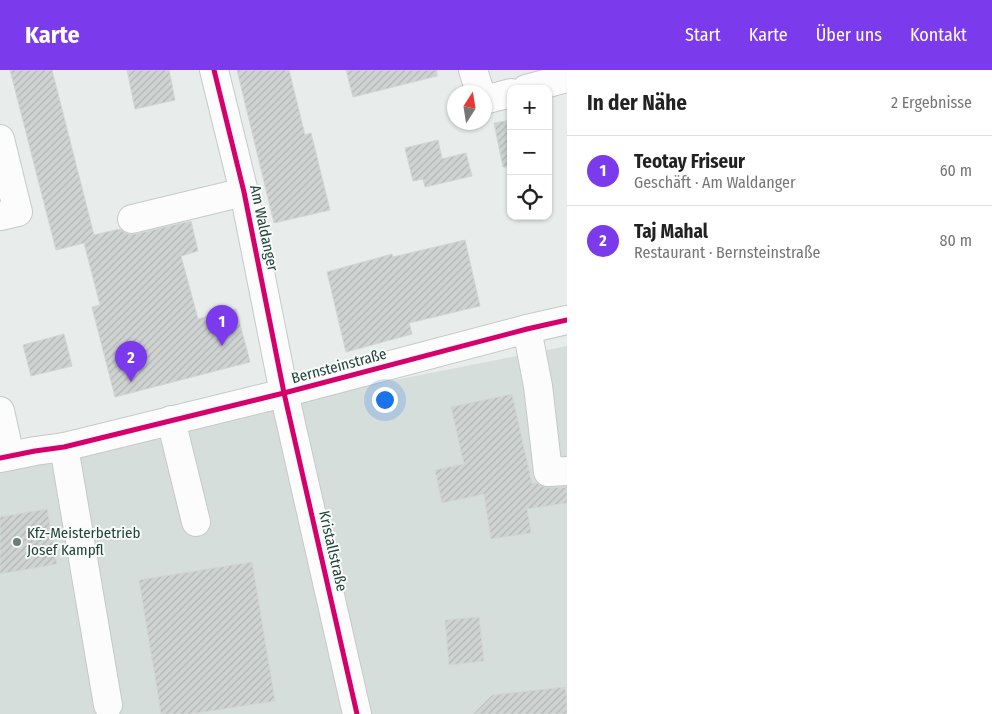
<!DOCTYPE html>
<html lang="de">
<meta charset="utf-8">
<style>
:root{--surface:#fff;--page:#f2f2f2;--text:#222;--muted:#767676;--line:#e0e0e0;--accent:#7c3aed}
body{margin:0;font-family:"Fira Sans Condensed",sans-serif;background:var(--page);color:var(--text)}
.controls{position:absolute;right:15px;top:15px;display:grid;overflow:hidden;border-radius:10px;box-shadow:0 1px 4px #0004}
.controls button{width:45px;height:45px;display:grid;place-items:center;padding:0;border:0;border-bottom:1px solid var(--line);background:var(--surface);color:var(--text);font:25px sans-serif}
.compass{position:absolute;left:447px;top:15px;width:45px;height:45px;border-radius:50%;background:var(--surface);box-shadow:0 1px 4px #0004;rotate:12deg}
.you{position:absolute;left:384px;top:329px;width:18px;height:18px;margin:-12px;border:4px solid #fff;border-radius:50%;background:#1a73e8;box-shadow:0 0 0 8px #1a73e833}
.badge{display:grid;place-items:center;width:32px;height:32px;border-radius:50%;background:var(--accent);color:#fff;font-size:16px;font-weight:700}
.pin{position:absolute;translate:-50% -41px;filter:drop-shadow(0 1px 2px #0008)}
.pin::after{content:'';position:absolute;top:26px;width:18px;height:15px;background:inherit;clip-path:polygon(0 0,100% 0,50% 100%)}
.list{margin:0;padding:0;list-style:none}
h2{display:flex;justify-content:space-between;align-items:center;height:65px;margin:0;padding:0 20px;font-size:21px}
h2 small{font-size:16px;font-weight:400;color:var(--muted)}
.list li{display:grid;grid-template-columns:32px 1fr auto;gap:15px;align-items:center;box-sizing:border-box;height:70px;padding:0 20px;border-top:1px solid var(--line)}
.list b{display:block;font-size:19px;white-space:nowrap}
.list p{margin:0;font-size:16px;white-space:nowrap;color:var(--muted)}
.list em{font-size:16px;font-style:normal;color:var(--muted)}
.icon{flex:none;width:28px;height:28px;fill:none;stroke:currentColor;stroke-width:2;stroke-linecap:round;stroke-linejoin:round}
.map{position:relative;flex:none;width:567px;height:644px;overflow:hidden}
header{display:flex;align-items:center;gap:30px;box-sizing:border-box;height:70px;padding:0 25px;background:var(--accent);color:#fff}
header strong{font-size:24px}
nav{display:flex;gap:28px;margin-inline-start:auto;font-size:18px}
main{display:flex}
aside{flex:1;background:var(--surface)}
.map>svg:first-child{display:block}
.built{fill:#d6dedb}
.building{fill:url(#building-hatch);stroke:#d1d6d4}
.lines{fill:none;stroke-linecap:round;stroke-linejoin:round}
.minor-casing{stroke:#c5cac8;stroke-width:30}
.minor{stroke:#fcfcfc;stroke-width:28}
.cycleway-casing{stroke:#f7fbf9;stroke-width:8}
.cycleway{stroke:#d6006c;stroke-width:5}
.poi-dot{fill:#697e78;stroke:#f7fbf9;stroke-width:2}
.labels{text-anchor:middle;stroke-width:4;stroke-linejoin:round;paint-order:stroke}
.street-label{font-size:15px;fill:#24423a;stroke:#f7fbf9}
.poi-label{font-size:15px;fill:#24423a;stroke:#f7fbf9;text-anchor:start}
</style>
<header>
<strong>Karte</strong>
<nav><a>Start</a><a>Karte</a><a>Über uns</a><a>Kontakt</a></nav>
</header>
<main>
<div class="map">
<svg width="567" height="644" viewBox="0 0 567 644">
<defs>
<pattern id="building-hatch" width="6" height="6" patternUnits="userSpaceOnUse" patternTransform="scale(1.25)"><rect width="6" height="6" fill="#cfd4d2"/><path d="M-1 1l2-2M0 6l6-6M5 7l2-2" fill="none" stroke="#b2b7b5"/></pattern>
</defs>
<rect width="100%" height="100%" fill="#e8edeb"/>
<!-- built -->
<polygon class="built" points="567,276 567,644 0,644 0,400 314,326"/>
<!-- building -->
<g class="building">
<polygon points="10,0 52,0 94,165 120,159 127,164 136,164 191,151 198,181 181,186 198,249 236,239 250,292 115,327 92,237 100,235 84,173 56,180"/>
<polygon points="127,0 169,0 175,30 135,39"/>
<polygon points="237,0 289,0 305,65 311,63 330,140 274,153"/>
<polygon points="346,0 437,0 437,6 353,27"/>
<polygon points="511,50 511,97 503,97 494,53"/>
<polygon points="438,70 442,89 466,83 472,106 425,117 423,109 413,111 405,78"/>
<polygon points="465,170 480,236 409,253 412,264 346,282 327,202 392,184 393,187"/>
<polygon points="64,264 72,296 31,306 23,275"/>
<polygon points="512,324 532,414 537,413 542,416 548,418 567,417 567,433 527,439 531,463 491,469 484,424 442,433 435,400 464,394 451,337"/>
<polygon points="47,439 57,494 0,504 0,447"/>
<polygon points="252,492 275,631 191,644 161,644 139,510"/>
<polygon points="479,547 484,591 449,595 445,550"/>
<polygon points="565,617 567,628 567,644 473,644 492,625"/>
</g>
<g class="lines">
<defs>
<g id="minor">
<polyline points="214,0 244,122 284,323 357,644"/>
<polyline points="473,0 480,22"/>
<polyline points="526,19 567,8"/>
<polyline points="484,30 511,23"/>
<polyline points="0,69 18,142 0,146"/>
<polyline points="132,149 244,122"/>
<polyline points="527,259 538,316 548,402 567,401"/>
<polyline points="0,341 10,386"/>
<polyline points="171,350 196,452"/>
<polyline points="64,377 108,635"/>
<polyline points="0,388 35,381 64,377 284,323 527,259 567,250"/>
</g>
</defs>
<!-- minor casing -->
<use href="#minor" class="minor-casing"/>
<!-- minor -->
<use href="#minor" class="minor"/>
<defs>
<g id="cycleway">
<polyline points="214,0 244,122 284,323 357,644"/>
<polyline points="0,388 35,381 64,377 284,323 527,259 567,250"/>
</g>
</defs>
<!-- cycleway casing -->
<use href="#cycleway" class="cycleway-casing"/>
<!-- cycleway -->
<use href="#cycleway" class="cycleway"/>
</g>
<!-- markers -->
<circle class="poi-dot" cx="17" cy="472" r="5"/>
<g class="labels">
<!-- street labels -->
<g class="street-label">
<text transform="translate(264 158) rotate(78)" y="5">Am Waldanger</text>
<text transform="translate(339 296) rotate(-15)" y="5">Bernsteinstraße</text>
<text transform="translate(333 481) rotate(77)" y="5">Kristallstraße</text>
</g>
<!-- poi labels -->
<g class="poi-label">
<text x="27" y="468">Kfz-Meisterbetrieb<tspan x="27" dy="17">Josef Kampfl</tspan></text>
</g>
</g>
</svg>
<div class="controls">
<button>+</button>
<button>−</button>
<button><svg class="icon" aria-label="locate" viewBox="0 0 24 24"><circle cx="12" cy="12" r="6"/><path d="M12 2v4M12 18v4M2 12h4M18 12h4"/></svg></button>
</div>
<svg class="compass" viewBox="-18 -18 36 36"><path d="M0-13l5 13h-10z" fill="#e53935"/><path d="M0 13l5-13h-10z" fill="#767676"/></svg>
<div class="you"></div>
<div class="pin badge" style="left:222px;top:276px">1</div>
<div class="pin badge" style="left:131px;top:312px">2</div>
</div>
<aside>
<h2>In der Nähe<small>2 Ergebnisse</small></h2>
<ul class="list">
<li><span class="badge">1</span><div><b>Teotay Friseur</b><p>Geschäft · Am Waldanger</p></div><em>60 m</em></li>
<li><span class="badge">2</span><div><b>Taj Mahal</b><p>Restaurant · Bernsteinstraße</p></div><em>80 m</em></li>
</ul>
</aside>
</main>
